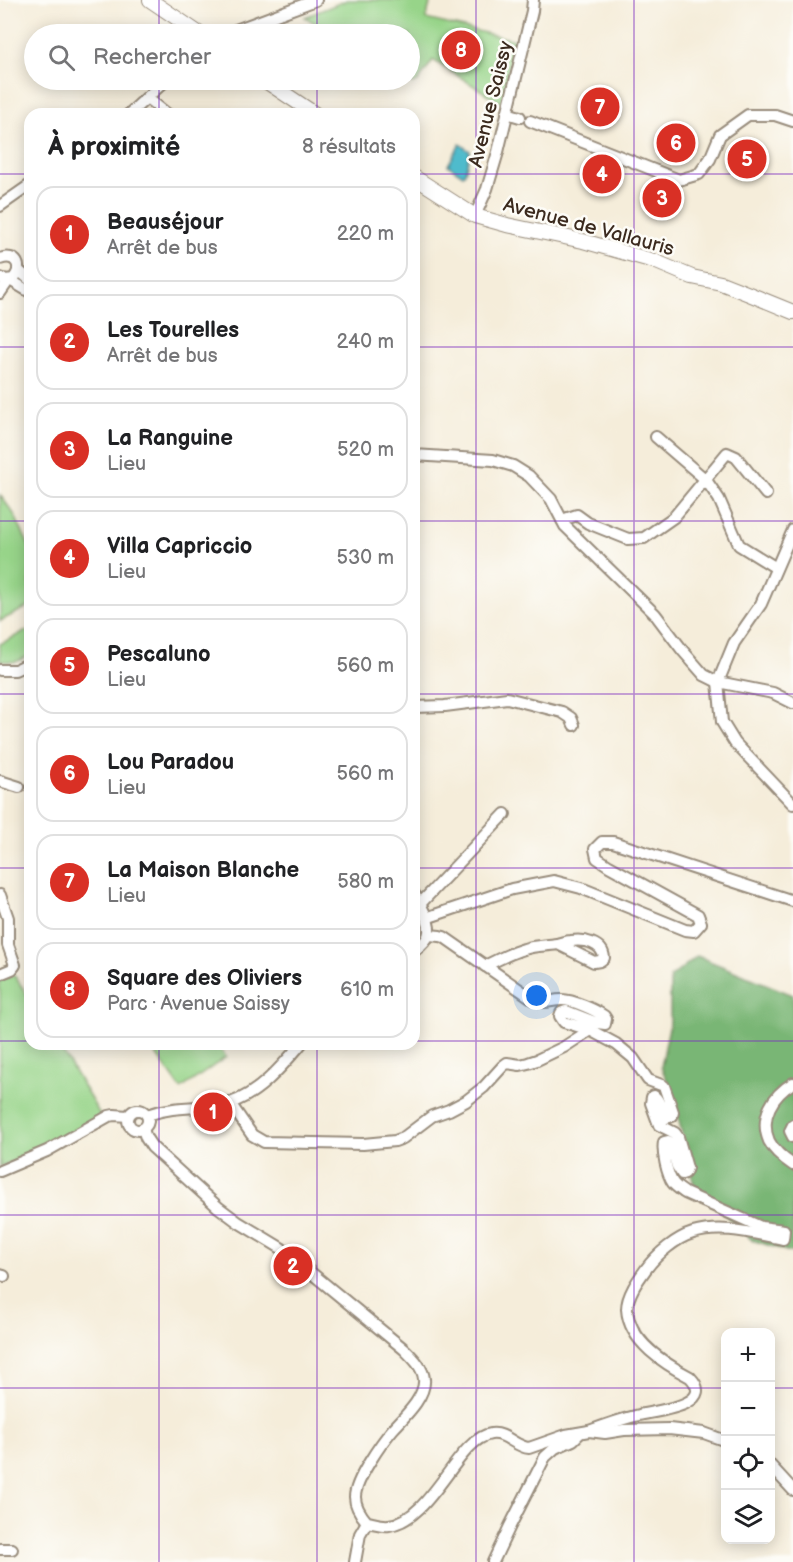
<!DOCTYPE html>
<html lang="fr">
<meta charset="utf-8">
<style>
:root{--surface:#fff;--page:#f6f6f6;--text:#202124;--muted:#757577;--line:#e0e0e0;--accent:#d93025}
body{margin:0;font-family:"Balsamiq Sans",sans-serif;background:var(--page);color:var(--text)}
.controls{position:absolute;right:18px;bottom:18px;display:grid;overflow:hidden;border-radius:12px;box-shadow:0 3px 15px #0003}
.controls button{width:54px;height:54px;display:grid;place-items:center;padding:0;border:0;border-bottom:2px solid var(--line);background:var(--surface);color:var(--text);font:30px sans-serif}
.you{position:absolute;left:537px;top:996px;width:21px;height:21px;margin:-15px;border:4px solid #fff;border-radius:50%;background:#1a73e8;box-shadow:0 0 0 9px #1a73e833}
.badge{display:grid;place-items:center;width:39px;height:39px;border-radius:50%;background:var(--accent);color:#fff;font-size:20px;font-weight:700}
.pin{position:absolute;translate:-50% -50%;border:3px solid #fff;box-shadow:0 2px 6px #0006}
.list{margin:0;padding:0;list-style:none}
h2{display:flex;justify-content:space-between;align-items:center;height:78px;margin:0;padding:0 24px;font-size:26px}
h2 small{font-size:20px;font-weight:400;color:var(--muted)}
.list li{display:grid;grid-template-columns:39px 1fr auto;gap:18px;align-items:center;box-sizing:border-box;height:96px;margin:0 12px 12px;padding:0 12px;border:2px solid var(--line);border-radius:18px}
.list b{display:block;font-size:22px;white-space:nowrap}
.list p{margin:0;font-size:20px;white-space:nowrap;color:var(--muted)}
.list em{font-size:20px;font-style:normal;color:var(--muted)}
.icon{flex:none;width:33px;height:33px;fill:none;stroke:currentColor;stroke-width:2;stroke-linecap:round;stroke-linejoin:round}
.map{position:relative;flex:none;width:793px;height:1562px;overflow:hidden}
.search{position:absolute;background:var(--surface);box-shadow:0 3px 15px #0003;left:24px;top:24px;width:396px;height:66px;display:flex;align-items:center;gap:15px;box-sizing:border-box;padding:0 21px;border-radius:33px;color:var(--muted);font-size:22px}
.panel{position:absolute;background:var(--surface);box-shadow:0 3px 15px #0003;left:24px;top:108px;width:396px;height:942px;border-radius:18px}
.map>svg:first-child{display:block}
.green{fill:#97d489;stroke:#697f54;stroke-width:1.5}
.forest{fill:#79b675;stroke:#5a704a;stroke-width:1.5}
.water{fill:#50bbcc;stroke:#467275;stroke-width:1.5}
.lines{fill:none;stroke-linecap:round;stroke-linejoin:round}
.minor-casing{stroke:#988c7c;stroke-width:14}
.secondary-casing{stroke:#988c7c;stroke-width:16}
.minor{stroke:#fff;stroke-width:10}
.secondary{stroke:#fff;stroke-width:14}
.grid{fill:none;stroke:#7b2cbf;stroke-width:1.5;stroke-opacity:0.55}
.labels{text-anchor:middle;stroke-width:5;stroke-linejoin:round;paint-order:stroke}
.street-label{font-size:20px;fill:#3b2a1e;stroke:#fdfcf7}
</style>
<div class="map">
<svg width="793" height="1562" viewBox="0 0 793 1562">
<rect width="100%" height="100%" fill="#fdfcf7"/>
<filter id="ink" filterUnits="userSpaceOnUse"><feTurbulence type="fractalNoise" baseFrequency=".0167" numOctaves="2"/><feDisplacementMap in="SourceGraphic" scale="12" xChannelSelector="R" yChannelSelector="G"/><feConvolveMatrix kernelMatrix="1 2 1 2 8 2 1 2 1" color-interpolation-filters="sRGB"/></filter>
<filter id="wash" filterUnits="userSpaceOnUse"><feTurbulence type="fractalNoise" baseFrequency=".008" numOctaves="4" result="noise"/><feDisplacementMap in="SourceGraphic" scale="24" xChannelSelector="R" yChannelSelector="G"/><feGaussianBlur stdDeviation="1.35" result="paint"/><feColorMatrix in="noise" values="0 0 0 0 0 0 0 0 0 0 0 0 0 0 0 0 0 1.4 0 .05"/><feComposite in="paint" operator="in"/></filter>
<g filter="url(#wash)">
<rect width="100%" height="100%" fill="#f5edda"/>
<!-- green -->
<g class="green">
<polygon points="347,0 431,0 426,19 515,40 501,103 433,60 418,82 413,84 405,80 410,80 410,34 332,34 305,17"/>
<polygon points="0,495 14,514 30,548 30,606 0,621"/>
<polygon points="30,629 30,655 16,662 0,661 0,644"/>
<polygon points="14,975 30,999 30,1044 58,1044 102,1118 49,1147 0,1167 0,980"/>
<polygon points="149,1044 217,1044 226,1057 181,1089"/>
</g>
<!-- forest -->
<polygon class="forest" points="697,956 793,995 793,1253 752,1240 694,1185 672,1091 661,1067 670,1022 670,978"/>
<!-- water -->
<polygon class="water" points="460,144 470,151 465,173 463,175 448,165"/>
</g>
<g filter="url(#ink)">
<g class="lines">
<defs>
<g id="minor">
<polyline points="225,34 316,0"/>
<polyline points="147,98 167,114"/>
<polyline points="507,113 520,117"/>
<polyline points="129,114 166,80"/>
<polyline points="530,121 679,180 699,174 710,159 720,135 748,115 775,115 793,121"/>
<polyline points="0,206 30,185"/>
<polyline points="475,216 487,189 498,152 532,11 533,0"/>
<path d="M 0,259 C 16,253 24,267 13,279 L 6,280 L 0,278"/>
<polyline points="18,270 30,280"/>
<polyline points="10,280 30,292"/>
<polyline points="0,293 9,280"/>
<polyline points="656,437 706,480 719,499 739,545 773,566"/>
<polyline points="414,455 493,460 513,466 529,476 551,499 565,526 655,614 683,651 704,675 718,682 773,693 793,703"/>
<polyline points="562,520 577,515 588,523 628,539 644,538 674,517 727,453 736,457 766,494"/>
<polyline points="793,530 761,604 734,643 718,682 722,722 735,743 793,804"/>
<polyline points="0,670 15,670 30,663"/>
<polyline points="414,707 445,706 507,698 562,712 571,718 574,725"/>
<polyline points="0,781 19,787"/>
<path d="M 414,894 C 420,903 433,925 428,936 C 426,942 419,947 414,951"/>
<polyline points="0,895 8,918 8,945 15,965 12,969 0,974"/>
<polyline points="420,904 505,814"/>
<polyline points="426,918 512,889 554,881 581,888 685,930 694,931 701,923 698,915 609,866 597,858 595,849 602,842 613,842 793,901"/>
<path d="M 429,935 L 440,936 L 444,937 L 533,999 C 547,1005 549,1000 562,1000 C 573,1000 595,1010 604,1016 L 606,1019 L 605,1024 L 597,1023 L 566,1011 L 561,1013 L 560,1016 L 564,1022 L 590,1030 L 616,1044 L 633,1058 L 648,1080 L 664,1086 L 673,1112 L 672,1116 L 666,1118 C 660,1112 662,1102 654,1096 L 652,1097 L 651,1103 L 659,1125 L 675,1133 L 678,1137 L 687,1168 L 685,1173 L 682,1174 L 677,1166 L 670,1142 L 668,1141 L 664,1142 C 662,1152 667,1174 673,1183 C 676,1187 681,1190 685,1193 L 761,1227 L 784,1230 L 783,1239 C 755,1234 722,1224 693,1233 C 676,1238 657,1254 646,1269 C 638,1280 627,1295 627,1309 C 629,1342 665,1364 690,1377 C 718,1406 654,1411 639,1415 C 622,1419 605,1425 589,1431"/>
<path d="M 485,966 C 497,960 510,953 524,949 C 535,945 546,946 557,944 C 561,943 566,941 571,941 C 584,939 603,943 604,958 L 600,961 L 594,962 L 558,944"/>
<path d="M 793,1083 C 773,1095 759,1117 769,1141 C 774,1151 784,1159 793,1165"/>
<polyline points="230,1103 252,1135 264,1142 363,1144 395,1141 403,1138 432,1116 449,1110 466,1101 484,1087 503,1066 507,1063 520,1065 528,1063 537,1060 564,1047 590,1030"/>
<circle cx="138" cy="1120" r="10"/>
<path d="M 147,1115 C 164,1109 180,1108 198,1107 C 208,1106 220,1106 230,1103 C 259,1094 282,1066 301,1044"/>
<polyline points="793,1125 790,1131 793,1137"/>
<path d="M 143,1129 L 146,1138 L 152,1147 L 218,1207 L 238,1222 L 281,1248 L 404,1349 C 412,1357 423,1367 424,1379 C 426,1397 404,1417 393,1429 C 382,1442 355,1480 355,1497 C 355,1507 361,1515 367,1522 C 374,1523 382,1526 389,1525 C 432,1520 458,1438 491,1434 C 506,1432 515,1447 529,1448 L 566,1435 L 589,1431 L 605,1433 L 624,1430 L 669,1429 L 704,1433 L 726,1441"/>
<polyline points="0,1171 47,1151 109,1116 114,1115 128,1116"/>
<polyline points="0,1275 4,1276"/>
<polyline points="770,1465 793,1490"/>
<polyline points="0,1549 12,1549"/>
<polyline points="355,1562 360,1534 367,1522"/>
<polyline points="493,1562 510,1526 545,1457 555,1448 573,1440 579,1434"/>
</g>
<g id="secondary">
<polyline points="150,0 200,34"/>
<polyline points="264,80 315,114"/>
<polyline points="414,177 475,216 507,225 583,241 654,261 692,277 721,283 749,294 793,312"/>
</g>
</defs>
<!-- minor casing -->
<use href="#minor" class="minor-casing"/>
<!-- secondary casing -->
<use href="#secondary" class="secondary-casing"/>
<!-- minor -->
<use href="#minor" class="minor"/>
<!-- secondary -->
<use href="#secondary" class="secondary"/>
</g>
</g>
<!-- grid -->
<path class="grid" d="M 159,0 L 159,34M 317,0 L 317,34M 476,0 L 476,1562M 634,0 L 634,1562M 159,80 L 159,114M 317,80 L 317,114M 0,174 L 30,174M 414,174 L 793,174M 0,347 L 30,347M 414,347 L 793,347M 0,521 L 30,521M 414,521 L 793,521M 0,694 L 30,694M 414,694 L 793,694M 0,868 L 30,868M 414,868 L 793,868M 0,1041 L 30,1041M 414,1041 L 793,1041M 159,1044 L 159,1562M 317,1044 L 317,1562M 0,1215 L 793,1215M 0,1388 L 726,1388M 770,1388 L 793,1388"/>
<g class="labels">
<!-- street labels -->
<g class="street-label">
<text transform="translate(490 104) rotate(-76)" y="7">Avenue Saissy</text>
<text transform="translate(589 226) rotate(15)" y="7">Avenue de Vallauris</text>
</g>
</g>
</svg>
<div class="controls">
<button>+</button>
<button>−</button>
<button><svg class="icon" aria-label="locate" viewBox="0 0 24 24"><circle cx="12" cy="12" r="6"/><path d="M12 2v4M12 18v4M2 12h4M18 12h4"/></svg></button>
<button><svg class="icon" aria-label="layers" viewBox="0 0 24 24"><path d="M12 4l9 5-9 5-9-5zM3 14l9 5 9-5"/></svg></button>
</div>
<div class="you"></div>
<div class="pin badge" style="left:213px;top:1112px">1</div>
<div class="pin badge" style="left:293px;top:1266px">2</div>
<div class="pin badge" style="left:662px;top:198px">3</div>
<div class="pin badge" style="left:602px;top:174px">4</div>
<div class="pin badge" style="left:747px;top:159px">5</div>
<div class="pin badge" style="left:676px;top:143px">6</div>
<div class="pin badge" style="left:600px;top:107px">7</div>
<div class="pin badge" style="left:461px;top:50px">8</div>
<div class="search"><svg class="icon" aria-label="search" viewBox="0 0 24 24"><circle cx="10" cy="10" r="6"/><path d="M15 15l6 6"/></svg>Rechercher</div>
<section class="panel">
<h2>À proximité<small>8 résultats</small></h2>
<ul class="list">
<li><span class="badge">1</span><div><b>Beauséjour</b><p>Arrêt de bus</p></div><em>220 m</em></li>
<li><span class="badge">2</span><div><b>Les Tourelles</b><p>Arrêt de bus</p></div><em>240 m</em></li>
<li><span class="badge">3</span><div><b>La Ranguine</b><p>Lieu</p></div><em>520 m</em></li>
<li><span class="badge">4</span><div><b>Villa Capriccio</b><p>Lieu</p></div><em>530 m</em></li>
<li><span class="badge">5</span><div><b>Pescaluno</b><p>Lieu</p></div><em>560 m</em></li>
<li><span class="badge">6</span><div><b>Lou Paradou</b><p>Lieu</p></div><em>560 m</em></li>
<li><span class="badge">7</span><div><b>La Maison Blanche</b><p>Lieu</p></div><em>580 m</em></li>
<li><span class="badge">8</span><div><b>Square des Oliviers</b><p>Parc · Avenue Saissy</p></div><em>610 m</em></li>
</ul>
</section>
</div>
